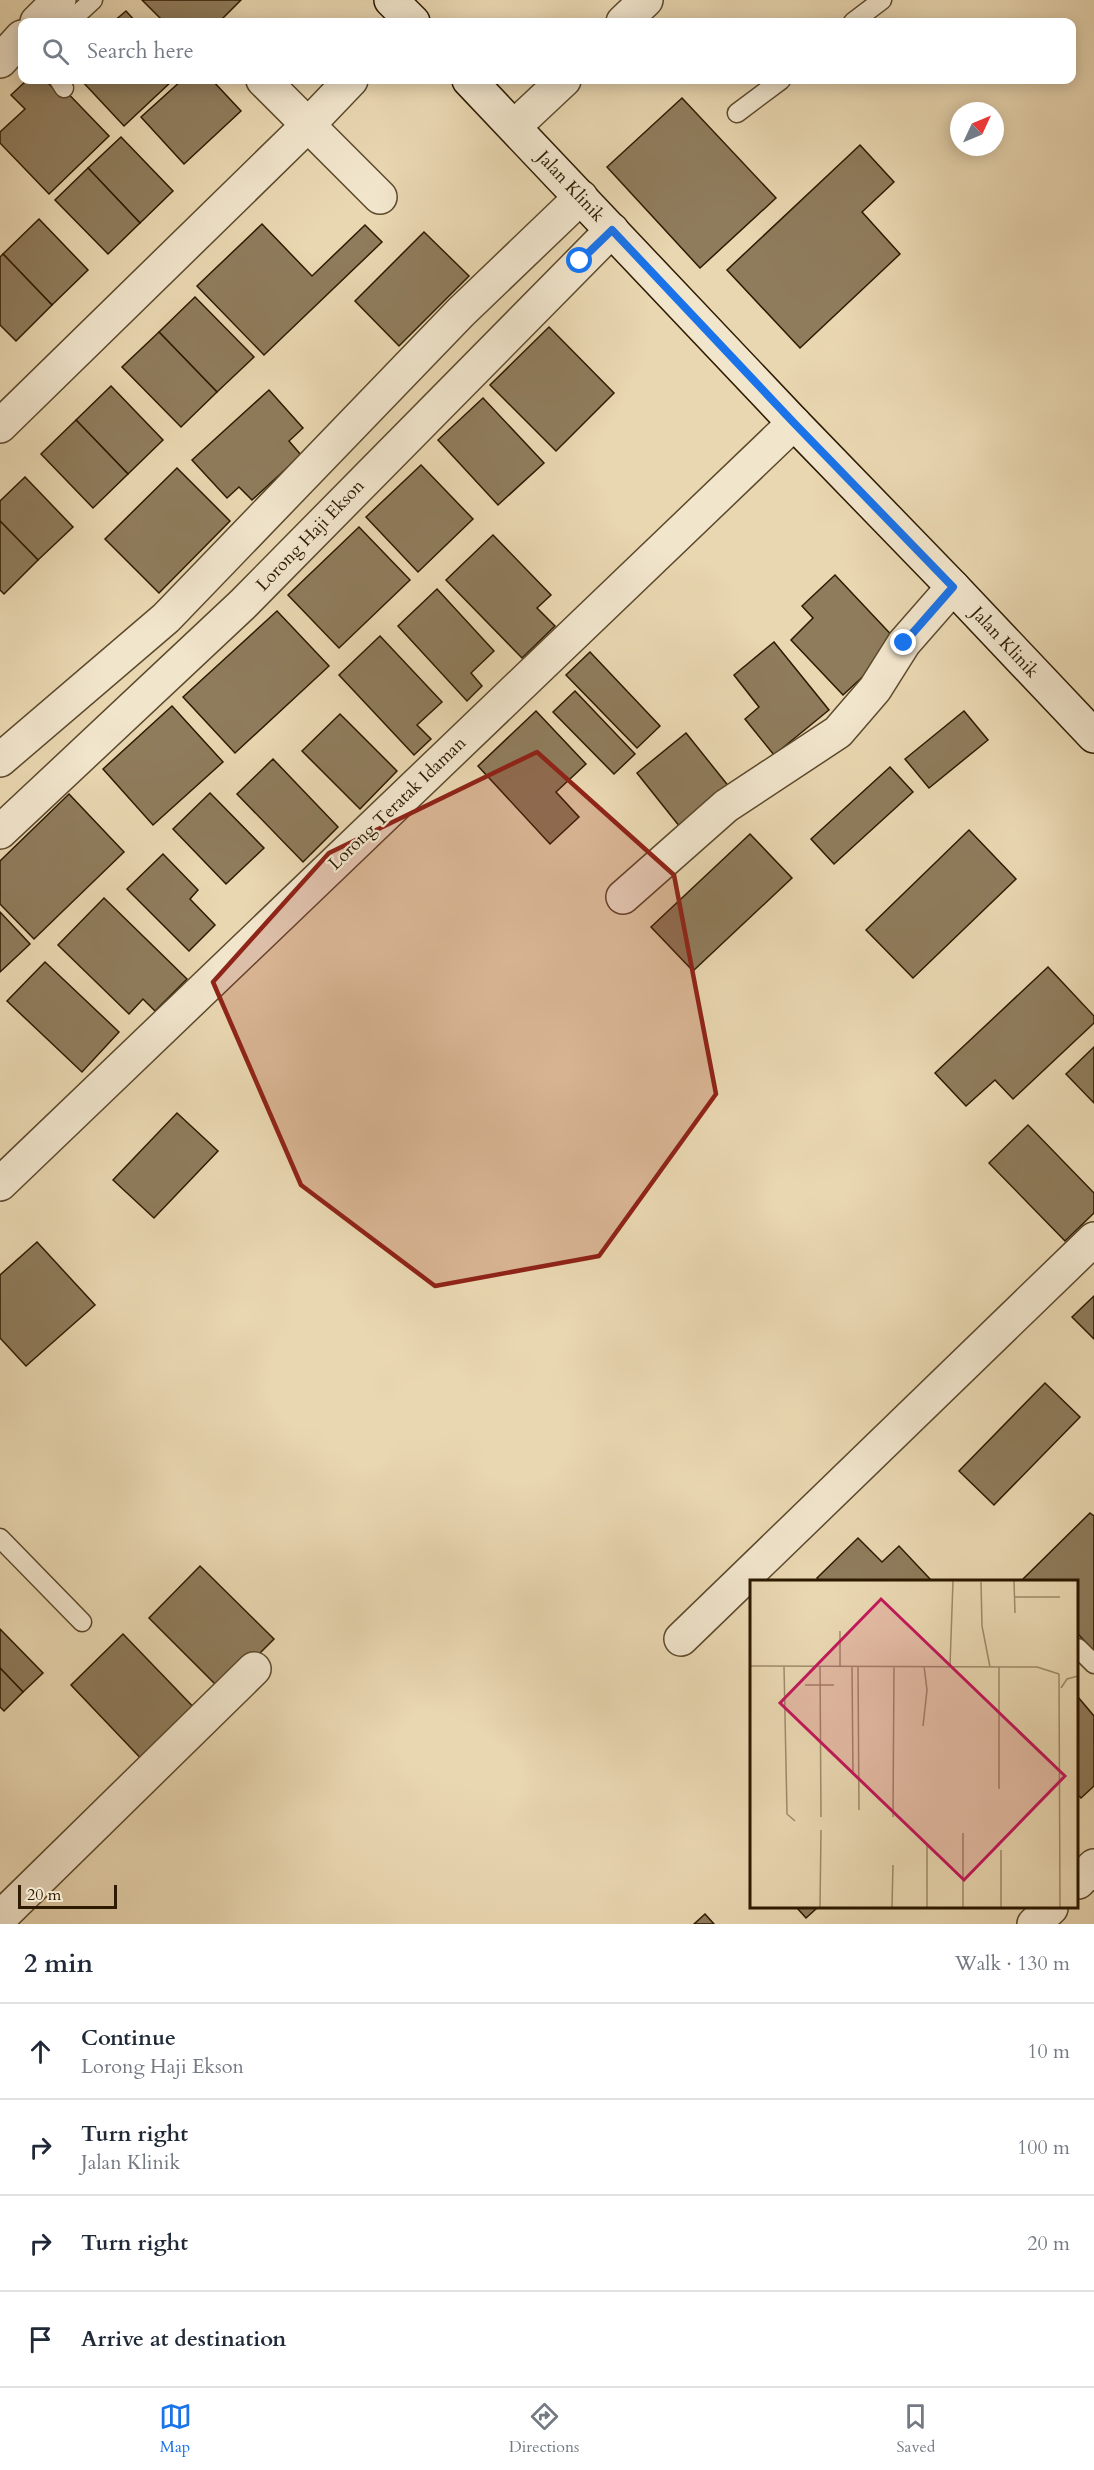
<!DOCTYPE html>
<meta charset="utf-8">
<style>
:root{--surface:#fff;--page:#f6f6f7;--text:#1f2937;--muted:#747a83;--line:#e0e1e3;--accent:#1a73e8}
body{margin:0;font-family:Cardo,serif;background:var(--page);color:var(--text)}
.compass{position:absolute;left:950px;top:102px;width:54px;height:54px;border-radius:50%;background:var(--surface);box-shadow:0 3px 15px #0003;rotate:46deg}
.scale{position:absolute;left:18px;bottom:15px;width:99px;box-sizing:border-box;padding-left:6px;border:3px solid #2d1a00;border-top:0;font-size:16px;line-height:21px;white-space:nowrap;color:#2d1a00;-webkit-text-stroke:4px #f1e5cc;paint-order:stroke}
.stop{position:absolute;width:18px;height:18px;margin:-14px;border:4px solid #1a73e8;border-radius:50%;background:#fff}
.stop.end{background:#1a73e8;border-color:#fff;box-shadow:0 2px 6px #0008}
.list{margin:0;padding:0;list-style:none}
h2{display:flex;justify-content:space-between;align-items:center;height:78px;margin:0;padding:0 24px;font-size:26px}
h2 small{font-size:20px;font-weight:400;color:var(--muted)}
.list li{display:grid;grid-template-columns:39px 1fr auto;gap:18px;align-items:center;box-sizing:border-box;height:96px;padding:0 24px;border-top:2px solid var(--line)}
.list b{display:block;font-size:22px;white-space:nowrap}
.list p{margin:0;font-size:20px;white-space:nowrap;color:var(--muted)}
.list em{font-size:20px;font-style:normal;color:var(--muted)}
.icon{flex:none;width:33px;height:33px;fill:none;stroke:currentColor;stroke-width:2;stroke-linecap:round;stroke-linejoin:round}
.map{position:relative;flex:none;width:1094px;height:1924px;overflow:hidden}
.search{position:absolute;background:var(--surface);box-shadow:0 3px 15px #0003;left:18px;right:18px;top:18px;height:66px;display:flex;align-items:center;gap:15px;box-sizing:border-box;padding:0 21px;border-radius:12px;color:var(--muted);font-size:22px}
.sheet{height:462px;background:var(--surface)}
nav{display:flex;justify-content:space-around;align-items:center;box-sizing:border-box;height:84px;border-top:2px solid var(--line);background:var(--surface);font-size:16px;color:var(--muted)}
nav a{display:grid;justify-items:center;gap:3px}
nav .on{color:var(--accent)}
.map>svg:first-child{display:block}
.building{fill:#8f7c5c;stroke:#2d1a00;stroke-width:1.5}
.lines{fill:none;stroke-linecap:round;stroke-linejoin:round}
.lane-casing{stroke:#5c492c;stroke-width:21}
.street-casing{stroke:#5c492c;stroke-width:36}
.secondary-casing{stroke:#2d1a00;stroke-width:36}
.lane{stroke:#f1e5cc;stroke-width:18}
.street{stroke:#f1e5cc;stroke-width:33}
.secondary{stroke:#f1e5cc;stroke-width:33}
.route{stroke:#1a73e8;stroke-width:8}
.marked{fill:#8f2418;fill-opacity:0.2;stroke:#8f2418;stroke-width:4.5;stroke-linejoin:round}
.labels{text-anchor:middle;stroke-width:4.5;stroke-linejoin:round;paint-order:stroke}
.street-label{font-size:18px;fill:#2d1a00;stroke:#f1e5cc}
.inset-road{fill:none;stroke:#9e8b6a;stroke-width:1.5}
.view{fill:#c2185b;fill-opacity:0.15;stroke:#c2185b;stroke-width:3}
.inset-edge{fill:none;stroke:#2d1a00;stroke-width:3}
</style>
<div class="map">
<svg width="1094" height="1924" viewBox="0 0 1094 1924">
<rect width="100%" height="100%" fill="#e9d7b1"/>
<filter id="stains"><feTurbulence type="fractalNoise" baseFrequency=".00333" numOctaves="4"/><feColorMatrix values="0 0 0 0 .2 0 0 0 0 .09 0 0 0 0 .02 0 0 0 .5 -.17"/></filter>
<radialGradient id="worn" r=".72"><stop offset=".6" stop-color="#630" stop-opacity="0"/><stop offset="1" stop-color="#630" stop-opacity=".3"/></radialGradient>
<!-- building -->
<g class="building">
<polygon points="142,0 241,0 219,22 164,22"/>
<polygon points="126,11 136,22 113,22"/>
<polygon points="27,80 45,80 52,87 57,82 109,136 49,194 0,143 0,132 25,109 11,95"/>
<polygon points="81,80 173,80 124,126"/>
<polygon points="182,80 212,80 241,111 184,164 141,117"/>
<polygon points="682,98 776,198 700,268 607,167"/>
<polygon points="121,137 173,191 140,223 88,168"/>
<polygon points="860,145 894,182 862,212 900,254 800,348 727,270"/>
<polygon points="88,168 140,223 108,254 55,200"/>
<polygon points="39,219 88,270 52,305 3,254"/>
<polygon points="262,224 312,276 365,225 382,242 264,355 197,286"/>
<polygon points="424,232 469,276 399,346 355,301"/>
<polygon points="3,254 52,305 16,341 0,325 0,257"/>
<polygon points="195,297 254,357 217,392 159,332"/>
<polygon points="549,327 614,393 556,451 490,385"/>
<polygon points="159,332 217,392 181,427 122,367"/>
<polygon points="111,386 163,440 128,474 76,420"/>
<polygon points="269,390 303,428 289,441 301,455 252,500 239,487 227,498 192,460"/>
<polygon points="483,398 544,463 498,505 438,440"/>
<polygon points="76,420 128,474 93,508 41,454"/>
<polygon points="421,465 473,519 418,572 366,517"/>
<polygon points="177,468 230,521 159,593 105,539"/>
<polygon points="25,477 73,527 38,560 0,521 0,501"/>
<polygon points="0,521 38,560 4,594 0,590"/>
<polygon points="359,527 410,580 339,648 288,595"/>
<polygon points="493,535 551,595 537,608 555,626 522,658 446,580"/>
<polygon points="835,575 899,643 843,695 791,640 813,618 802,606"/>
<polygon points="437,589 494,651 471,673 482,686 467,701 398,626"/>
<polygon points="277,611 329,666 235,753 183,697"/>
<polygon points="380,636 442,702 417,725 431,739 414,755 339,675"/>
<polygon points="774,642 829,710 774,755 745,719 759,707 734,675"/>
<polygon points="590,652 660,726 637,748 566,675"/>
<polygon points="575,691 635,754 614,774 553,712"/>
<polygon points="172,706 223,762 153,825 103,769"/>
<polygon points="536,711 586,764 556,792 579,817 550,844 478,766"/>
<polygon points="964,711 988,740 929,788 905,759"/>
<polygon points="340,714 397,771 360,809 302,751"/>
<polygon points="686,733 734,793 684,832 637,773"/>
<polygon points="273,759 338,827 303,862 237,794"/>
<polygon points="890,767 913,792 834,864 811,839"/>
<polygon points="210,793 264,848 226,884 173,829"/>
<polygon points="69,794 124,852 34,939 0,904 0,861"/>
<polygon points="969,830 1016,879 913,978 866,930"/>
<polygon points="750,834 792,878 693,971 651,927"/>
<polygon points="163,854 198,890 190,899 215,925 189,951 127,889"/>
<polygon points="104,898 187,979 155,1011 143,999 129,1014 58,945"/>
<polygon points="0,912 30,944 0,972"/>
<polygon points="45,962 119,1032 82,1072 7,1001"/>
<polygon points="1048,967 1094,1016 1094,1023 1013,1099 995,1080 966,1106 935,1073"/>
<polygon points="1094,1047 1094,1103 1066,1074"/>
<polygon points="177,1113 218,1151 154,1218 113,1180"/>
<polygon points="1028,1125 1094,1193 1094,1213 1065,1241 989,1163"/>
<polygon points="37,1242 95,1305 26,1366 0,1338 0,1275"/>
<polygon points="1094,1296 1094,1339 1072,1317"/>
<polygon points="1045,1383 1080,1417 994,1505 959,1471"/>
<polygon points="1090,1513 1094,1516 1094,1651 1078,1634 1078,1582 1026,1582 1023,1579"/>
<polygon points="858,1538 882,1562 899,1546 930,1579 927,1582 821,1582 817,1578"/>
<polygon points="200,1566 274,1639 222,1691 149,1618"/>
<polygon points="0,1629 43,1673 23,1692 0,1668"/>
<polygon points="123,1634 202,1716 149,1767 71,1685"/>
<polygon points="0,1668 23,1692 4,1711 0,1707"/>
<polygon points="1078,1697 1094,1716 1094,1786 1081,1798 1078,1795"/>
<polygon points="797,1908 817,1908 806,1918"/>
<polygon points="705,1914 714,1924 694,1924"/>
</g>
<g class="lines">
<defs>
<g id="lane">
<polyline points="69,22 93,0"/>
<polyline points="853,22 882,0"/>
<polyline points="59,80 64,88"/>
<polyline points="737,113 781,80"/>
<polyline points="0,1538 82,1622"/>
<polyline points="1078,1648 1094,1664"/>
</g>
<g id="street">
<polyline points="37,22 59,0"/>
<polyline points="623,22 646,0"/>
<polyline points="0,61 22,37"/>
<polyline points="263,80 380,197"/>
<polyline points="515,126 564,80"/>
<polyline points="0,426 308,125 351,80"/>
<polyline points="0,760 166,618 461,312 581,197"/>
<polyline points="0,832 243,604 612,230"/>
<polyline points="623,897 726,806 838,732 875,689 904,643 953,587"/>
<polyline points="0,1184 794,423"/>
<polyline points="681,1639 1094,1239"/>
<polyline points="1078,1882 1094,1866"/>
<polyline points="0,1918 254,1669"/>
<polyline points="1034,1924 1051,1908"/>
</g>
<g id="secondary">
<polyline points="391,0 413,22"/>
<polyline points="469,80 794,423 953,587 1094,736"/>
</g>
</defs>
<!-- lane casing -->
<use href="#lane" class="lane-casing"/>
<!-- street casing -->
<use href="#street" class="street-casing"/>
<!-- secondary casing -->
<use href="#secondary" class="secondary-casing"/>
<!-- lane -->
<use href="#lane" class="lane"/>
<!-- street -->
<use href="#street" class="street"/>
<!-- secondary -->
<use href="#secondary" class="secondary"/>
</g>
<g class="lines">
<!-- route -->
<polyline class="route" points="580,261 612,230 794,423 953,587 904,643"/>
</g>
<!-- marked area -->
<path class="marked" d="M 537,752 L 674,875 L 716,1094 L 599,1256 L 435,1286 L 301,1185 L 213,982 L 329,853 Z"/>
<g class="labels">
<!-- street labels -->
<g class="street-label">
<text transform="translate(571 186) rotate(47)" y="6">Jalan Klinik</text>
<text transform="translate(310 535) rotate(-46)" y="6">Lorong Haji Ekson</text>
<text transform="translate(1005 642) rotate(47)" y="6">Jalan Klinik</text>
<text transform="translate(397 803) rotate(-44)" y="6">Lorong Teratak Idaman</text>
</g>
</g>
<!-- overview -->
<g transform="translate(750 1580)">
<rect width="328" height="328" fill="#e9d7b1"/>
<path class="inset-road" d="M 264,1 L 265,33M 231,2 L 232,46 L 240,87M 264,17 L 310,17M 0,86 L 287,87 L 309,94M 34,86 L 37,234 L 45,241M 70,86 L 71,237M 90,86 L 90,51M 102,86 L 103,194M 108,86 L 109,230M 200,86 L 203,1M 249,87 L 249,209M 309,94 L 310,327M 55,105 L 84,105M 311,108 L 317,99 L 328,96M 173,146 L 177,110 L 174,86M 143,237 L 144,86M 213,253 L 213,327M 177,265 L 177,327M 251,270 L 251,327M 70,327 L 71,250M 142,327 L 143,285"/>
<path class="view" d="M 131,19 L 315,196 L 214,300 L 30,123 Z"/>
<rect width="328" height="328" class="inset-edge"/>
</g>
<rect width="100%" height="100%" filter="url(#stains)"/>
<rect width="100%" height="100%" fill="url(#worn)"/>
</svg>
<svg class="compass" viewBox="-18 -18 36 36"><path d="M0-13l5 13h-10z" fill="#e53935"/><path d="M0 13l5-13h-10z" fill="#747a83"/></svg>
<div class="scale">20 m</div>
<div class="stop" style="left:580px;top:261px"></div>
<div class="stop end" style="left:904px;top:643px"></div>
<div class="search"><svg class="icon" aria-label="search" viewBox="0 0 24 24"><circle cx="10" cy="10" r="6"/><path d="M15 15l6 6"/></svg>Search here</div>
</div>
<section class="sheet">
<h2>2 min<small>Walk · 130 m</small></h2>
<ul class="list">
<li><svg class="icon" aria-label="ahead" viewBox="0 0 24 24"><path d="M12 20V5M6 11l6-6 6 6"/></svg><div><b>Continue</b><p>Lorong Haji Ekson</p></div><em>10 m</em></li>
<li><svg class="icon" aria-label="right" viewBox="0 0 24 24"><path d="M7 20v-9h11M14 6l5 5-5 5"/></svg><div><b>Turn right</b><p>Jalan Klinik</p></div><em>100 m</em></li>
<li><svg class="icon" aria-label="right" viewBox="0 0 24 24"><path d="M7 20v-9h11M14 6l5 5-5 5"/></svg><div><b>Turn right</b></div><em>20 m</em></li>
<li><svg class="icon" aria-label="arrive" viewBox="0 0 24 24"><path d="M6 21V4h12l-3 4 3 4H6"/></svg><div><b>Arrive at destination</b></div></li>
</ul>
</section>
<nav>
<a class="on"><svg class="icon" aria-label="map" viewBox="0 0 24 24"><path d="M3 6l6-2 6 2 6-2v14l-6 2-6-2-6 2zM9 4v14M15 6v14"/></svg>Map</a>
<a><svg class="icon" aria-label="directions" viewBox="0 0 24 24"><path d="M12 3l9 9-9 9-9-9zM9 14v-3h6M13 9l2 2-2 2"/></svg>Directions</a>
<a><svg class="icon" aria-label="saved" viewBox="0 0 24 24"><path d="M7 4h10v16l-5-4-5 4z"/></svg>Saved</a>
</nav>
